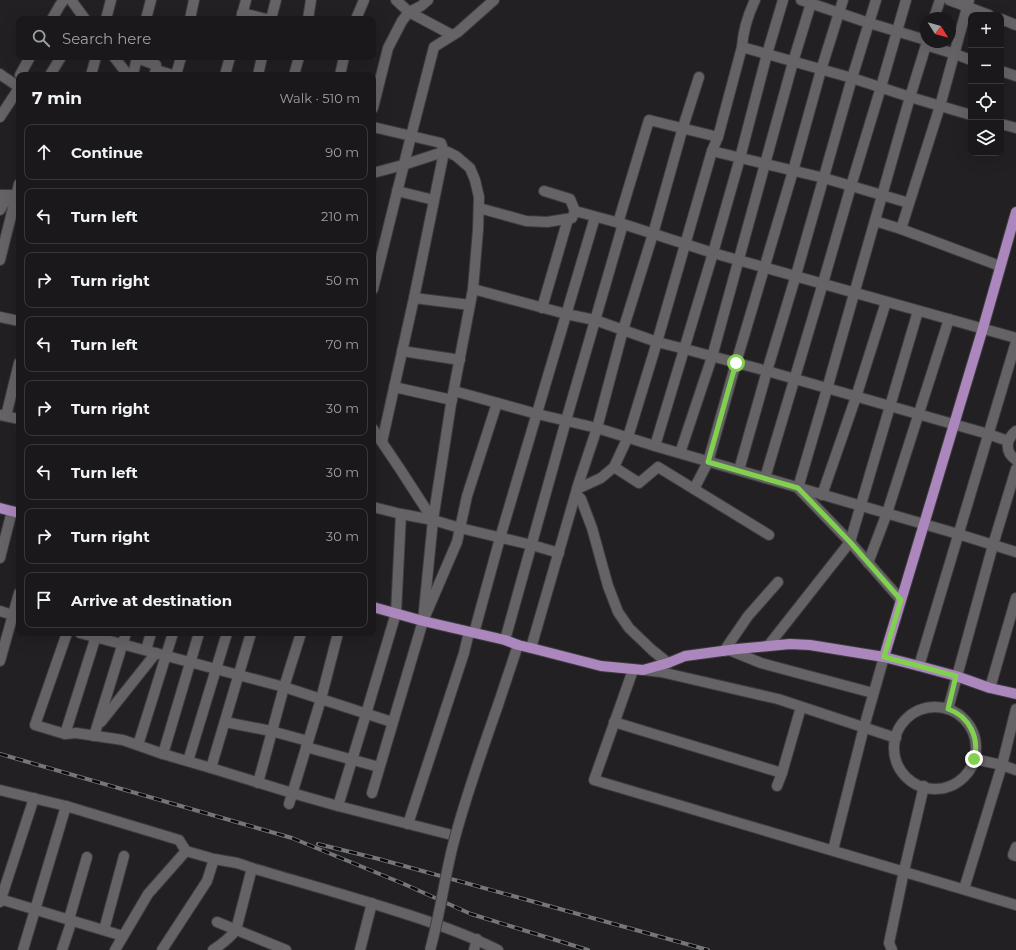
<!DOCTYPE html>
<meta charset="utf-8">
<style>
:root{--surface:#1a181a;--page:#272527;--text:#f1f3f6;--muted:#9fa0a2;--line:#383739}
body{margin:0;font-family:Montserrat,sans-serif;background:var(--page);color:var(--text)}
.controls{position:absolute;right:12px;top:12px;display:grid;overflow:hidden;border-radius:8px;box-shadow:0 4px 16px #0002}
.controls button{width:36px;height:36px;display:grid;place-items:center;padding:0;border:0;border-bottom:1px solid var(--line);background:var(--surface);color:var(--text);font:20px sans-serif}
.compass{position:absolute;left:920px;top:12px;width:36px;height:36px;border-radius:50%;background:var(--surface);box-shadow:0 4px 16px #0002;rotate:127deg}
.stop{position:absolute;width:12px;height:12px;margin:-9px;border:3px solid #82d050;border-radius:50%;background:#fff}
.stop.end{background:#82d050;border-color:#fff;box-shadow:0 1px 4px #0008}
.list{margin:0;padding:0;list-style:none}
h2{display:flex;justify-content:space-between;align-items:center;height:52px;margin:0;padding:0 16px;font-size:17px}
h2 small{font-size:13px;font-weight:400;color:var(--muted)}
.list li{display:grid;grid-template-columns:26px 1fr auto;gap:12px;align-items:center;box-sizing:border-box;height:56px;margin:0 8px 8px;padding:0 8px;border:1px solid var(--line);border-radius:8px}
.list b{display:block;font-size:15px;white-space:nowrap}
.list em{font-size:13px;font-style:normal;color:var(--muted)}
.icon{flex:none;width:22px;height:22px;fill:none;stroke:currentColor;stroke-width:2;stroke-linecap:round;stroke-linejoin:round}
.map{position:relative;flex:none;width:1016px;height:950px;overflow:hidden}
.search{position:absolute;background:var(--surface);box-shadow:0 4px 16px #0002;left:16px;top:16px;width:360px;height:44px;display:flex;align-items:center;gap:10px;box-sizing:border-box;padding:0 14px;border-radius:8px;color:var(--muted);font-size:15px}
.panel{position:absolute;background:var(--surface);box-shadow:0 4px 16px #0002;left:16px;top:72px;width:360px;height:564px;border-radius:8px}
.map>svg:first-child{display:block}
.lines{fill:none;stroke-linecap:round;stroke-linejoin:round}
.minor-casing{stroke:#3d3c3e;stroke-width:12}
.major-casing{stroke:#3d3c3e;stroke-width:12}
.minor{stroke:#656365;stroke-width:10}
.major{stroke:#ac87bd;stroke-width:10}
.rail-casing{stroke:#767577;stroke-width:4}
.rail{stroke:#0b0a0b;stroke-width:2.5;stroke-dasharray:8;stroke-linecap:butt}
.minor-bridge-casing{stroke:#3d3c3e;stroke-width:12;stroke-linecap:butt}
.minor-bridge{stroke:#656365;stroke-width:10}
.route{stroke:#82d050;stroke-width:5}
</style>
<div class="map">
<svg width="1016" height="950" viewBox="0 0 1016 950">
<rect width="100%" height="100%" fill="#222023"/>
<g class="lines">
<defs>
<g id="minor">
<polyline points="71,0 85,19"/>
<polyline points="396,0 409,12 452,35"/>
<polyline points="801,0 869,23 926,40"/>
<polyline points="949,0 989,15"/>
<polyline points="242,13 266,19"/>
<polyline points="934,18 940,0"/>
<polyline points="52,19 60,5 64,0"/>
<polyline points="106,19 111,0"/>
<polyline points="146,19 151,0"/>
<polyline points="190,19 194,0"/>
<polyline points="241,19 246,0"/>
<polyline points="271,19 276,0"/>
<polyline points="308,19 311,0"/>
<polyline points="356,19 364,0"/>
<polyline points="1001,19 1016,25"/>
<polyline points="926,45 955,54 971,60"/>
<path d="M 742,47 C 743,31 748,15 755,0"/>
<polyline points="114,57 128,75"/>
<polyline points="137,58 156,65 156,70 154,75"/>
<polyline points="156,70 173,75"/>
<polyline points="1001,71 1016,76"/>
<path d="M 0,74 C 6,79 13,82 19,88"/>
<polyline points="20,75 30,57"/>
<polyline points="50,75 61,57"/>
<polyline points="91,75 96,57"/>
<polyline points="133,75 137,57"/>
<polyline points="176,75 181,57"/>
<polyline points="225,75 230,57"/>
<polyline points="258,75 262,57"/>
<polyline points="294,75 299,57"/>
<polyline points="340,75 344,57"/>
<polyline points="373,108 388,48 402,21 409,12 421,6 428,0"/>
<polyline points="0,117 19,88"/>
<polyline points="1001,124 1016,128"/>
<polyline points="373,127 441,143 444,152 414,298 382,442"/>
<polyline points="712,151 824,178 909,203"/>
<polyline points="373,173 403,165 440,153 448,152 456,156 470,168 475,180 479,197 478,230 473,289 451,404 433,520 423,621"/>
<polyline points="397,191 434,200"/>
<polyline points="544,191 570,199 575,211"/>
<polyline points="0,195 16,195 19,196"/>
<polyline points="479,208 526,221 547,222 572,218 575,211 623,224 713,253 1016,338"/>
<polyline points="0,210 9,195"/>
<polyline points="875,221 901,229 1000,266"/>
<polyline points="618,223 649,120 718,137"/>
<polyline points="901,229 940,106 969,0"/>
<polyline points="0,260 19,184"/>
<polyline points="373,289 411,136 434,47 458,32 494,0"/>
<polyline points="473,289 566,314 595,320 657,342 685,349 767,371 988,434 1008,441"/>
<polyline points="414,298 470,305"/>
<polyline points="542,308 568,219"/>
<polyline points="0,317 19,321"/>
<polyline points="402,351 460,360"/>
<polyline points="394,387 452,400"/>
<polyline points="454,391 537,414 597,428 655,446 958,534 1016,552"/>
<polyline points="0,415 19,419"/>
<polyline points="6,416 19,363"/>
<polyline points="373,429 400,469 433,520"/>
<path d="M 1016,431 C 1006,439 1004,452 1016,460"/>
<polyline points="655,446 713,253 740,158 767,54 783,0"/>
<polyline points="680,453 712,357 793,62 812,0"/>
<polyline points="614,467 639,483 658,467 769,535"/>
<polyline points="739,470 767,371 796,275 852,78 876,0"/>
<polyline points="765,478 823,283 851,186 881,87 906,0"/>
<polyline points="577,489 601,478 614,467 628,437 657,342 712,151 718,137 742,47 852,78 910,97 971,115"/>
<polyline points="694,489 708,462 736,363 793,171 821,70 843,0"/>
<polyline points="576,494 581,499 592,528 608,586 618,612 629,628 652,650 668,663"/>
<polyline points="822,495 856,397 886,302"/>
<polyline points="373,507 401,514 433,520 460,528 532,545 559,553"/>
<polyline points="0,558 12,511"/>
<polyline points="868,563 887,513 949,319"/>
<polyline points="901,600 850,542 798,488 827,389 910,97 927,42"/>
<polyline points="0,611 19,617"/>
<polyline points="67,633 35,725 65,734 76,733 123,740 163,754 211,768 292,793 338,806 448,834"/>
<polyline points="80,633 284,687 392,722"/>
<polyline points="474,633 500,538 595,217"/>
<polyline points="505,640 567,417 623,224"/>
<polyline points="768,646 850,542 918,311"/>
<polyline points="531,648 579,482 597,428 623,330 653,234 683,127 699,77"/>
<polyline points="146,650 151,633"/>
<polyline points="729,650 761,663 873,693"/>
<polyline points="724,651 748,616 778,582"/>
<polyline points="0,661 19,593"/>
<polyline points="919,666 1016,342"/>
<polyline points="633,670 594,780 1016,905"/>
<polyline points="644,670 661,672 778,699 896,738"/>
<polyline points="990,688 1016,598"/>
<polyline points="498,705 518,645"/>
<circle cx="935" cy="748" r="41"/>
<polyline points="948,709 993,545 1016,469"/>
<polyline points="101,722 156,653"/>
<polyline points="225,722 271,731 308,741"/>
<polyline points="614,722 782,773"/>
<polyline points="65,734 97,633"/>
<polyline points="94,736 126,633"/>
<polyline points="138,745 173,633"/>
<polyline points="306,747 379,767"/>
<polyline points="163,754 199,633"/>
<polyline points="974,759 1002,765 1016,770"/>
<polyline points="188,761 227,633"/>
<polyline points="211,768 251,633"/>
<polyline points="258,783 284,687 301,633"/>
<polyline points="777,786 782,773 801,707"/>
<path d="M 0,790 L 66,806 L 179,840 L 186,851 L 214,859 L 237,863 L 252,868 C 299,882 346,895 393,910 C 429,921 464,933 498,950"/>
<polyline points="372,793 423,621 457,542 467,496 497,403"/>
<polyline points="289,804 321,699 338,633"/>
<polyline points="338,806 366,714 396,613 401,514"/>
<polyline points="408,824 464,653 469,632"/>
<polyline points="1016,847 1013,855 1016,856"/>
<polyline points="833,850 864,727 884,657"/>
<polyline points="964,889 1002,765 1016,709"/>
<polyline points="0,899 123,936"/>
<polyline points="0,902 34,798"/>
<polyline points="69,919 87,857"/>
<polyline points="217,922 286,950"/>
<polyline points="104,930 124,856"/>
<polyline points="23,950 66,806"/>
<polyline points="62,950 72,920"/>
<polyline points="115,950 148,894 186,851"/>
<polyline points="162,950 207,881 214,859"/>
<path d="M 213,950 C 222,944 229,939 236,930 L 252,868"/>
<polyline points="360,950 372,903"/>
<polyline points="474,950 477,939"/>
<polyline points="892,950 889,943 904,871 924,786"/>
</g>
<g id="major">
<polyline points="0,508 19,513"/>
<polyline points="373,607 423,621 505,640 518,645 531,648 601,666 643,670 668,663 685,656 737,649 790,644 810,645 884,657 919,666 956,676 990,688 1016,694"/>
<polyline points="884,657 983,328 1016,212"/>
</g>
</defs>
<!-- minor casing -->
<use href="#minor" class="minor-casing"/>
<!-- major casing -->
<use href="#major" class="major-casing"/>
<!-- minor -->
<use href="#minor" class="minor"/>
<!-- major -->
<use href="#major" class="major"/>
<defs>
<g id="rail">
<polyline points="0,754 292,838 404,884 471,914 588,950"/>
<polyline points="318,844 379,859 708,950"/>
</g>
</defs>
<!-- rail casing -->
<use href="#rail" class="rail-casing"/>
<!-- rail -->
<use href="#rail" class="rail"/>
<defs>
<path id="minor-bridge" d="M 430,950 C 440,915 444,880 453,845 C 465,798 482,751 498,705"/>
</defs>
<!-- minor-bridge casing -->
<use href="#minor-bridge" class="minor-bridge-casing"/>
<!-- minor-bridge -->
<use href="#minor-bridge" class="minor-bridge"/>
</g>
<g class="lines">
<!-- route -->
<path class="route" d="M 736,363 L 708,462 L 798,488 L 850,542 L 901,600 L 884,657 L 919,666 L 956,676 L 948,709 C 969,716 980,738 974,759"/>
</g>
</svg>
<div class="controls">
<button>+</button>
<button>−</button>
<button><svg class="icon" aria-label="locate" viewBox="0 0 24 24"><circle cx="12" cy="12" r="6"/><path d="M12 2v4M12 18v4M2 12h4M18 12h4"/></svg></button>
<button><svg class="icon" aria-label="layers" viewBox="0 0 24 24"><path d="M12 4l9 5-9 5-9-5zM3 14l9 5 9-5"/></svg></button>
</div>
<svg class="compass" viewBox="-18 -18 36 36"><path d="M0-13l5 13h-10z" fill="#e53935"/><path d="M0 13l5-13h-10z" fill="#9fa0a2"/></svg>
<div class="stop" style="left:736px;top:363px"></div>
<div class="stop end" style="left:974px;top:759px"></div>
<div class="search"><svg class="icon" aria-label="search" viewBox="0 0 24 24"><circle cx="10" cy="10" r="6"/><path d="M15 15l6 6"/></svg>Search here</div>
<section class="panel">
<h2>7 min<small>Walk · 510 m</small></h2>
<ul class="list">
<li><svg class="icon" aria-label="ahead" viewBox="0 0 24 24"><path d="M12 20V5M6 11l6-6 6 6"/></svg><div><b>Continue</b></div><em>90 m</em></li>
<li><svg class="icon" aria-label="left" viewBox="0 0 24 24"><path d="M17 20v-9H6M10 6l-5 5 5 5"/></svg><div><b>Turn left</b></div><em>210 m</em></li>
<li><svg class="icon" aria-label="right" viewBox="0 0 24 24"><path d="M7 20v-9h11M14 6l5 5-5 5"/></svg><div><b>Turn right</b></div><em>50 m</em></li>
<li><svg class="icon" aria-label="left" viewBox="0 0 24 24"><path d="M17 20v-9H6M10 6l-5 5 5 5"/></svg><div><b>Turn left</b></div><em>70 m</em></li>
<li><svg class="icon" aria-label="right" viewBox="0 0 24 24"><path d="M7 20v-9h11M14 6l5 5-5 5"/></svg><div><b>Turn right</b></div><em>30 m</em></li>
<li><svg class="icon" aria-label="left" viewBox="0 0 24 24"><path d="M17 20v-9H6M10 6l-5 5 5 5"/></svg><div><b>Turn left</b></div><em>30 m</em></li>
<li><svg class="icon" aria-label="right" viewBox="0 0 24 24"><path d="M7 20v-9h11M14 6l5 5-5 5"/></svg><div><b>Turn right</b></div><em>30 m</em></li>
<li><svg class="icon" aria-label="arrive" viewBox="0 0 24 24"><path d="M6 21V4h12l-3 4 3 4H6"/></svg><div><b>Arrive at destination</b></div></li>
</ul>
</section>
</div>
